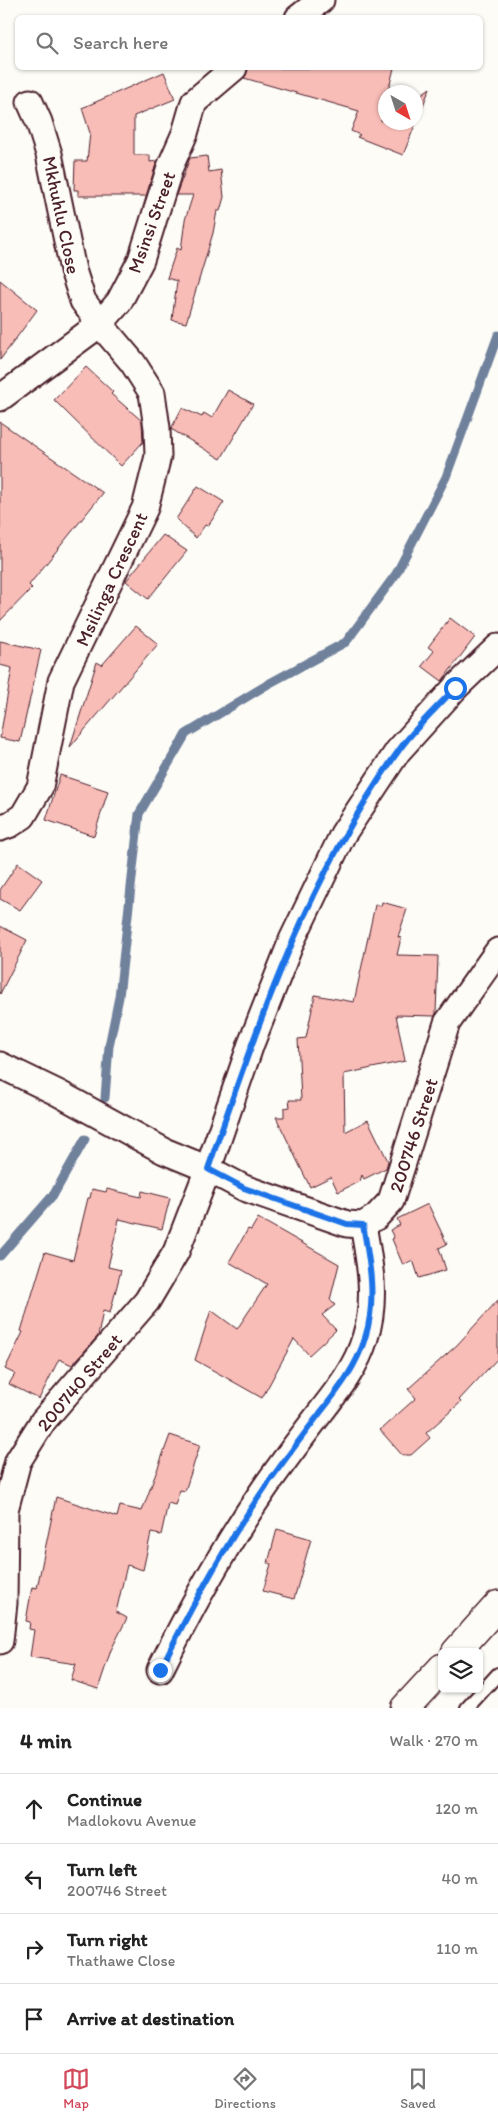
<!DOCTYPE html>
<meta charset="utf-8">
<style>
:root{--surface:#fff;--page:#f2f2f2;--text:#222;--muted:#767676;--line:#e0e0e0;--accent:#d1495b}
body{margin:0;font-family:Itim,sans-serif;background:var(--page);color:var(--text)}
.controls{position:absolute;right:15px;bottom:15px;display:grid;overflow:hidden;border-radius:8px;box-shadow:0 1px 4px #0004}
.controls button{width:45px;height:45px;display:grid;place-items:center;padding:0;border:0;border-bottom:1px solid var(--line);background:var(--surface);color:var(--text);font:25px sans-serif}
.compass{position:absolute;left:378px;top:85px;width:45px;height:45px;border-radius:50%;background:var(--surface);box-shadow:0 1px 4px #0004;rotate:141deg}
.stop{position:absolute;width:15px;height:15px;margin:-11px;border:4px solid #1a73e8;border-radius:50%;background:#fff}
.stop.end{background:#1a73e8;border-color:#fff;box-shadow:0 1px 5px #0008}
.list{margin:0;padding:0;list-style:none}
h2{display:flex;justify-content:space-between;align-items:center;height:65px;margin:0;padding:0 20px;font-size:21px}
h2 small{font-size:16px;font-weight:400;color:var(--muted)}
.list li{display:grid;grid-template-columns:32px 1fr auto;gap:15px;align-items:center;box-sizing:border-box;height:70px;padding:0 20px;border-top:1px solid var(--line)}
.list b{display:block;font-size:19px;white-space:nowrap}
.list p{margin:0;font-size:16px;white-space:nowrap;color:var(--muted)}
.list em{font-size:16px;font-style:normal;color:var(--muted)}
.icon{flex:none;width:28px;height:28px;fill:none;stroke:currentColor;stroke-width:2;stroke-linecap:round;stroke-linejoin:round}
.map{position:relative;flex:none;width:498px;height:1708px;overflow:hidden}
.search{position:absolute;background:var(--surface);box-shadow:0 1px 4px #0004;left:15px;right:15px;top:15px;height:55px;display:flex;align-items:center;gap:12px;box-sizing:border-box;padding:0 18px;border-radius:8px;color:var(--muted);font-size:19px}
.sheet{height:345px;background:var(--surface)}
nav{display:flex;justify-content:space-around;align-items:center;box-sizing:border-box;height:70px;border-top:1px solid var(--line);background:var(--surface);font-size:14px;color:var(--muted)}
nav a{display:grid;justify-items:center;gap:2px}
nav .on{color:var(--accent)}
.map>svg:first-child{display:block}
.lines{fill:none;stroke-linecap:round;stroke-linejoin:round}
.stream{stroke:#70819c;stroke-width:9}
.building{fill:#f9bdb8;stroke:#4a1f2b}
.service-casing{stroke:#4a1f2b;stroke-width:16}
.minor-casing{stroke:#4a1f2b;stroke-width:29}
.primary-casing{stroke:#4a1f2b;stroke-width:31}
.service{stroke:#fdfcf7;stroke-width:12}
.minor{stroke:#fdfcf7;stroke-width:25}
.primary{stroke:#fdfcf7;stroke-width:28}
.route{stroke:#1a73e8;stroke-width:6}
.labels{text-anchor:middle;stroke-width:5;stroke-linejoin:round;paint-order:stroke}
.street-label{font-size:19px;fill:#4a1f2b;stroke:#fdfcf7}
</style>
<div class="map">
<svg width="498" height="1708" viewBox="0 0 498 1708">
<rect width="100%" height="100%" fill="#fdfcf7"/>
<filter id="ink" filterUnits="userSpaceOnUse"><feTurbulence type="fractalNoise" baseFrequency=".02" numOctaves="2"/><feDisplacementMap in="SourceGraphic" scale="10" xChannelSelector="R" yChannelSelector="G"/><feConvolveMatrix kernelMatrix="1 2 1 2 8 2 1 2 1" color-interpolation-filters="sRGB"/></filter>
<g filter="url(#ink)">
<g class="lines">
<!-- stream -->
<g class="stream">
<polyline points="105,1098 109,1046 119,997 139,814 186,734 270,683 346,642 396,574 446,477 498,335"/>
<polyline points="0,1256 54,1194 85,1139"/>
</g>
</g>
<!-- building -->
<g class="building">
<polygon points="248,68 394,68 388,92 386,92 386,103 381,121 386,118 386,122 416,122 416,98 430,88 403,155 357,137 360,135 351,131 359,111 244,78"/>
<polygon points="164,72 175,99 134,116 134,155 150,155 150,162 157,161 146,196 78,196 78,190 74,190 75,161 87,161 90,133 82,108"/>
<polygon points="207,156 209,172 221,170 224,197 220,211 217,211 213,233 186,323 172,320 177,281 167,278 177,248 181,250 185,220 193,195 176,195 190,158"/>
<polygon points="0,280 37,310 0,360"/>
<polygon points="86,367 113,392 111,394 142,421 143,442 121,466 54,400"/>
<polygon points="228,390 253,404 221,459 171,429 182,408 202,417 204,413 212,418"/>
<polygon points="0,422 103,493 29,585 32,588 0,621"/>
<polygon points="198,486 224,502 208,526 205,525 196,538 176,519"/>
<polygon points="163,535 187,551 148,599 126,581"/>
<polygon points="450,618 475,637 442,681 422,666 434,651 428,647"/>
<polygon points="136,626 158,644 70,747 97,662 102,665"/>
<polygon points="0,641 41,650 20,742 0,738 12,668 0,665"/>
<polygon points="60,775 108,791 94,836 46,820"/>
<polygon points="18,863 42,880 20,910 0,899 0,890"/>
<polygon points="382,902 407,909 398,937 401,938 397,955 438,956 436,1013 435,1016 396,1015 405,1061 344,1074 345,1132 368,1120 388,1161 386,1168 364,1179 362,1175 360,1181 338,1192 331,1177 310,1187 276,1117 284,1117 284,1108 290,1107 289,1100 301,1100 298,1039 306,1038 315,995 354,1002 375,905 381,906"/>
<polygon points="0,926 27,940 0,994"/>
<polygon points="92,1189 106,1192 107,1189 141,1197 142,1191 170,1198 162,1229 119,1219 108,1267 121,1270 110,1313 103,1311 98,1336 72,1365 59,1359 39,1399 9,1384 15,1374 5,1369 23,1332 21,1331 45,1252 73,1260 88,1198 90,1198"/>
<polygon points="428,1204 447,1244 439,1248 446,1270 419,1278 413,1260 403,1265 392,1239 394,1238 390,1230 400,1225 397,1219"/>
<polygon points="258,1218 339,1264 330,1300 335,1305 322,1315 336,1330 309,1355 294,1339 262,1398 195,1360 211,1310 237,1329 267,1284 229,1262 248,1229 251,1230"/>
<polygon points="498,1300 498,1358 459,1400 461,1402 426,1433 430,1438 411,1455 402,1455 380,1430 416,1398 408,1389 457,1345"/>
<polygon points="170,1435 200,1445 185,1491 180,1490 175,1505 168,1503 161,1535 151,1533 143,1570 127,1565 116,1612 127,1618 111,1650 98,1689 71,1680 76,1664 30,1657 34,1630 29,1629 30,1622 26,1621 32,1587 37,1588 56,1497 117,1517 120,1506 142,1511"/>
<polygon points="277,1529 311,1539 294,1599 263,1591 271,1564 268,1563"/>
</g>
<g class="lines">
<defs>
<polyline id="service" points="467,1708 498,1674"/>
<g id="minor">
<polyline points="298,18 321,0"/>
<polyline points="0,398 100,324 119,302 141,260 170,167 185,133 194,102 234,68"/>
<polyline points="0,828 11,824 23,816 40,787 61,681 145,508 158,456 157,428 152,393 133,363 100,324 83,301 73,270 49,154 39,122 30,102"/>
<polyline points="0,1065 58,1093 164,1151 208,1169 244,1188 347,1224 363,1225 376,1217 391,1201 447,1023 498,951"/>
<polyline points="0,1641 4,1603 5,1510 18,1461 43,1421 147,1301 176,1252 208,1169 251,1044 292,940 343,834 398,751 455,688 498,647"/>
<path d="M 160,1670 C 191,1607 224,1547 264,1489 C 282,1463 301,1438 320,1413 C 338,1390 357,1366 365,1338 C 377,1301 370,1263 363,1225"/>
</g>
<g id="primary">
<polyline points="456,1652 498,1605"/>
<polyline points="405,1708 442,1668"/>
</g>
</defs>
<!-- service casing -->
<use href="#service" class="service-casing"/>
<!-- minor casing -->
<use href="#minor" class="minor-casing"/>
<!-- primary casing -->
<use href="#primary" class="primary-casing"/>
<!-- service -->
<use href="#service" class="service"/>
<!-- minor -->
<use href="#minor" class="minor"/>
<!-- primary -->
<use href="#primary" class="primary"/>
</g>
</g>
<g class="lines" filter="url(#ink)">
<!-- route -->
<path class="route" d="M 160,1670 C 191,1607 224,1547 264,1489 C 282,1463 301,1438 320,1413 C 338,1390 357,1366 365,1338 C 377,1301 370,1263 363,1225 L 347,1224 L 244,1188 L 208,1169 C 258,1024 307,879 397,753 C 413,729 436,709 455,688"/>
</g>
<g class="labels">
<!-- street labels -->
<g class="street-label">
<text transform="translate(62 215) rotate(78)" y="7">Mkhuhlu Close</text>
<text transform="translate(151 222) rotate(-70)" y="7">Msinsi Street</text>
<text transform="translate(111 579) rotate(-65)" y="7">Msilinga Crescent</text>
<text transform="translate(413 1135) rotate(-72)" y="7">200746 Street</text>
<text transform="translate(79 1382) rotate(-50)" y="7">200740 Street</text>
</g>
</g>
</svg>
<div class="controls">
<button><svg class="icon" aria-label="layers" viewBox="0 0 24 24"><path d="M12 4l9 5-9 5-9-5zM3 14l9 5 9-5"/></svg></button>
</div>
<svg class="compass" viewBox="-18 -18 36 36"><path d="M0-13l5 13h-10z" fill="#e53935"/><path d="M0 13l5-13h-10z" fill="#767676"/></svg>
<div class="stop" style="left:455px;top:688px"></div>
<div class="stop end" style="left:160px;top:1670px"></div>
<div class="search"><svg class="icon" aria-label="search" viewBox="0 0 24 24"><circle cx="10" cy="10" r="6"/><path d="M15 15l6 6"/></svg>Search here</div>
</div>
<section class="sheet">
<h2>4 min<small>Walk · 270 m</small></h2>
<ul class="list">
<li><svg class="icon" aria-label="ahead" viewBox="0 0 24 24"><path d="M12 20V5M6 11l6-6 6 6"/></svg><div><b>Continue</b><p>Madlokovu Avenue</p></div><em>120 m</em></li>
<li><svg class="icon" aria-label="left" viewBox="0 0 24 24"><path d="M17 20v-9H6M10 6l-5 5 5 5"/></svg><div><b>Turn left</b><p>200746 Street</p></div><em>40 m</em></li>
<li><svg class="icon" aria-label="right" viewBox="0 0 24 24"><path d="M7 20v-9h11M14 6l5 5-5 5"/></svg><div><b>Turn right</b><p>Thathawe Close</p></div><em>110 m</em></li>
<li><svg class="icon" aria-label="arrive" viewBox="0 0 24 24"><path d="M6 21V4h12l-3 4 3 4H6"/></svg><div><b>Arrive at destination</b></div></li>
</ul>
</section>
<nav>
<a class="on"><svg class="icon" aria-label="map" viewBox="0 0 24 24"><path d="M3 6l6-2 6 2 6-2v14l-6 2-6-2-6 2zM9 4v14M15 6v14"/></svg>Map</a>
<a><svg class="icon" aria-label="directions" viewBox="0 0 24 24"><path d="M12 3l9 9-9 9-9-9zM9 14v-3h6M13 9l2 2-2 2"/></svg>Directions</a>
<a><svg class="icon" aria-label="saved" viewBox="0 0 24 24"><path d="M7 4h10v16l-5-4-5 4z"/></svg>Saved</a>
</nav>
